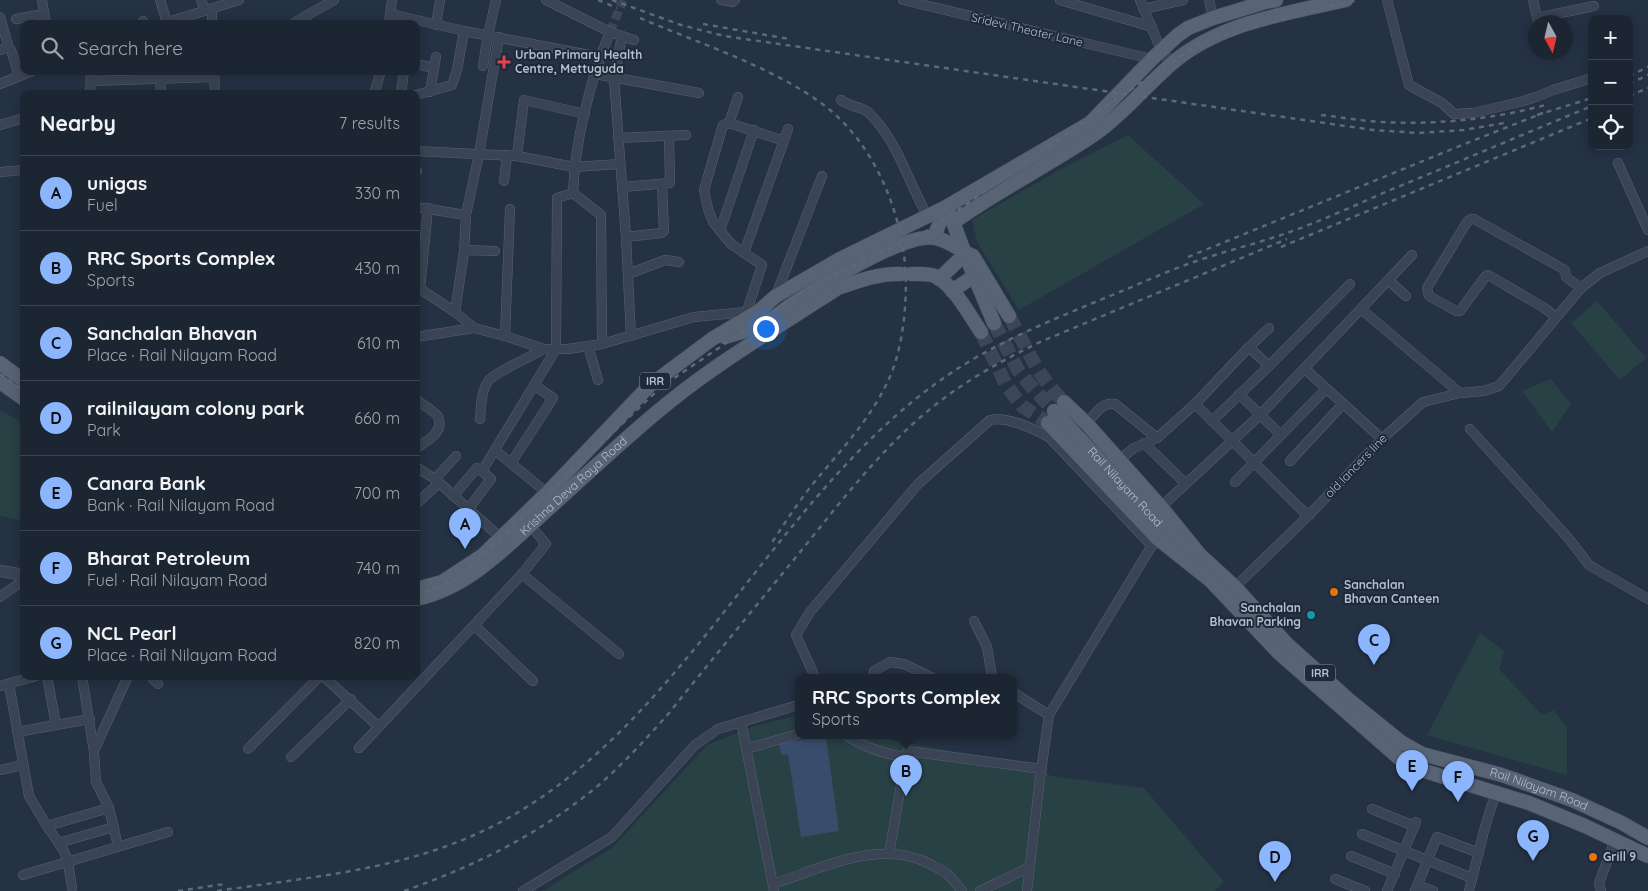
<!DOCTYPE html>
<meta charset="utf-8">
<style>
:root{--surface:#1c2633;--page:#252e3b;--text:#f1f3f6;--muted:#a0a5ac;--line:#3a434e;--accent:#8bb6fe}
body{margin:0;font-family:Quicksand,sans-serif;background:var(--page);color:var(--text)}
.controls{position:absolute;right:15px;top:15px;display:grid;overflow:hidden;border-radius:10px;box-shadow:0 2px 12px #0003}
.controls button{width:45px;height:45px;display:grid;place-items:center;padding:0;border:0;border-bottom:1px solid var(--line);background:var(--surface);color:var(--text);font:25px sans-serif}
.compass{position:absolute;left:1528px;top:15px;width:45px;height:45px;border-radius:50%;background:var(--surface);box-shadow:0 2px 12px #0003;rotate:172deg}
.you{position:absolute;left:765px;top:328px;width:18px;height:18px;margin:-12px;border:4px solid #fff;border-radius:50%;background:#1a73e8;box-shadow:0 0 0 8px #1a73e833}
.badge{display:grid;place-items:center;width:32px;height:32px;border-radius:50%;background:var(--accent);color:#111;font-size:16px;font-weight:700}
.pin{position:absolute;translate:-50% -41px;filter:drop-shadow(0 1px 2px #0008)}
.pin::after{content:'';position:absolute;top:26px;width:18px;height:15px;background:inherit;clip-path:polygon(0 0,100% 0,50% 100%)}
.popup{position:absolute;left:795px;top:674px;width:222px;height:65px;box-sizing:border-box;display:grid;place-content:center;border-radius:10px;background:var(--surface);filter:drop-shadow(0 1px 4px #0005);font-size:16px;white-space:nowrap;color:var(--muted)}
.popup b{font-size:19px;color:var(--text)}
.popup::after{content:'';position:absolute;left:50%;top:100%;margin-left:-10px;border:10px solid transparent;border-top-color:var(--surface)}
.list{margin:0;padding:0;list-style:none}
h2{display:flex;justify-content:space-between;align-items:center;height:65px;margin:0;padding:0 20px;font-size:21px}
h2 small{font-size:16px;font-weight:400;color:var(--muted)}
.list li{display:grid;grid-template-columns:32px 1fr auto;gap:15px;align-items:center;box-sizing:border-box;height:75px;padding:0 20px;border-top:1px solid var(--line)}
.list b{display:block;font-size:19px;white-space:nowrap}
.list p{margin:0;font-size:16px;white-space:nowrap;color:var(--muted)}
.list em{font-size:16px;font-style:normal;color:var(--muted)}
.icon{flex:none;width:28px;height:28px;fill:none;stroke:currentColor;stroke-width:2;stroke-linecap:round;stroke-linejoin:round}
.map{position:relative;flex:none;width:1648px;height:891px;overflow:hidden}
.search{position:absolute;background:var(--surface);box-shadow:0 2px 12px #0003;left:20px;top:20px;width:400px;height:55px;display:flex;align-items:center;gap:12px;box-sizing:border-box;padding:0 18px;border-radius:10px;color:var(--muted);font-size:19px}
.panel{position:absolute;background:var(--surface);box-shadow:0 2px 12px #0003;left:20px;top:90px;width:400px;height:590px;border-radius:10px}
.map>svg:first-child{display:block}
.green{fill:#274145}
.water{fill:#384d6c}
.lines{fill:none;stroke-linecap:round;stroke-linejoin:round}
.minor-tunnel{stroke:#3b4759;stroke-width:9;stroke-dasharray:9 4.5;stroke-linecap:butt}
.primary-tunnel{stroke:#3b4759;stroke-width:14;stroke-dasharray:14 7;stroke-linecap:butt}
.minor-casing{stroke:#586271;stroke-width:10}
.tertiary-casing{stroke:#586271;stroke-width:12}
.primary-casing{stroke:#434d5d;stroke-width:15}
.minor{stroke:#3a4454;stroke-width:9}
.tertiary{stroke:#3a4454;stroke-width:11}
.primary{stroke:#586374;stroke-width:14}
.rail{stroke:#5c687b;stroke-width:2.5;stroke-dasharray:5 5;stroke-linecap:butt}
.health-dot{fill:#e0444e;stroke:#1e2939;stroke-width:2}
.food-dot{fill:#e8710a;stroke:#1e2939;stroke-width:2}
.culture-dot{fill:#0f9aa8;stroke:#1e2939;stroke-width:2}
.labels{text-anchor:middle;stroke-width:4;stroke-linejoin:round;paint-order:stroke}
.shield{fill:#1e2939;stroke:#8992a1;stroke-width:1}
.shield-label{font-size:11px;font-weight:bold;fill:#b7bfcd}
.street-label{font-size:12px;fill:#b7bfcd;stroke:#1e2939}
.poi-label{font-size:12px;font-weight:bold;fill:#b7bfcd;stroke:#1e2939;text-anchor:start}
</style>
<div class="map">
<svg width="1648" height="891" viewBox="0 0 1648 891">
<rect width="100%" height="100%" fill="#253244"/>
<!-- green -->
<g class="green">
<polygon points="1128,135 1204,204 1019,310 977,242 972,220 1057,171"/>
<polygon points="1597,301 1646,358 1620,380 1571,323"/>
<polygon points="1551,379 1571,404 1552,432 1522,391"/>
<polygon points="0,410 24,424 24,517 21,520 0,516"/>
<polygon points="1480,633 1504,651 1499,669 1542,715 1553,710 1567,727 1567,775 1427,735"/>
<polygon points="798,715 798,735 875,735 877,737 922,746 1033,764 1051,776 1144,788 1224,882 1215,891 543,891 613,847 707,745 752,727"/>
</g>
<!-- water -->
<polygon class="water" points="826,737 839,831 801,837 788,754 781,755 779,743"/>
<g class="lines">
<!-- minor-tunnel -->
<polyline class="minor-tunnel" points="610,32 623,0"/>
<!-- primary-tunnel -->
<g class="primary-tunnel">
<path d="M 1009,316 C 1028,349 1036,375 1064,402"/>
<polyline points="994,323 1018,370 1031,386 1054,411"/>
<polyline points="981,332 1006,385 1022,406 1048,423"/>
</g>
<defs>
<g id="minor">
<polyline points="42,0 46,24"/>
<polyline points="160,0 167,22"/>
<polyline points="201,0 205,10"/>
<polyline points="546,0 610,32 634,40"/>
<polyline points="721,0 732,2 735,0"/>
<polyline points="903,0 1152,59"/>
<polyline points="1060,0 1152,27"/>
<polyline points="1140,0 1161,50 1172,63"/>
<polyline points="1209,0 1213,18"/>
<polyline points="1387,0 1409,85 1442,103 1454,114 1473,113 1520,102 1536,97 1553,90 1592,78"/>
<polyline points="1533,0 1538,22"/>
<polyline points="212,8 212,24"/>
<polyline points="1143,9 1183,0"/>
<polyline points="391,14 464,31 600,57"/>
<polyline points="0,17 8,45 6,48 0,50"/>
<polyline points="1537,18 1594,6"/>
<polyline points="16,19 44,14"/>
<polyline points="143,21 144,24"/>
<polyline points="162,24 239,0"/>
<polyline points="292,24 334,0"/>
<polyline points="389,24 392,0"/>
<polyline points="436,25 440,0"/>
<polyline points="622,36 614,78 626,237 631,336"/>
<polyline points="11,50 19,76"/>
<polyline points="1548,52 1548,53"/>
<polyline points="416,64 434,68"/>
<polyline points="483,66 488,35 496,0"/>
<polyline points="160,71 161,94"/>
<polyline points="214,71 215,94"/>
<polyline points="595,74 699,93"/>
<polyline points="92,81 214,77"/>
<polyline points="0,84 32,71"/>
<polyline points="430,92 436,57"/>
<polyline points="90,94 91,71"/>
<polyline points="374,94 381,71"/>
<polyline points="401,94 404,71"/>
<polyline points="416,95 452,85 457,70 464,31"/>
<polyline points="738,97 729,123 723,125 704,190 708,209 713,222 731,244 762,265 747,311"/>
<path d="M 841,100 C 850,107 863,107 869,113 C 898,141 908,182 927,215"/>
<polyline points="729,123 784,141"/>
<polyline points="0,125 24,118"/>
<polyline points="618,138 686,135"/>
<polyline points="416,151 517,156 574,167 620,164"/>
<polyline points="517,156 524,100 585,114"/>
<polyline points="1618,163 1648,230"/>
<polyline points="416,171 417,171"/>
<polyline points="0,172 24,170"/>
<polyline points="504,181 507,155"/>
<polyline points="622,187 670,183 669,136"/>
<polyline points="416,207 466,215"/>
<polyline points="720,231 754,130"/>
<polyline points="626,237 661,233 664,231 662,185"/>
<polyline points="464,250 495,251"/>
<polyline points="744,253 788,129"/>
<polyline points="628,274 665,260 679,262"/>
<polyline points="1388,280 1406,296"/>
<polyline points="416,289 420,289 455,312 474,328 505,336 544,349 568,349 602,344 694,317 756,311"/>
<polyline points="420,289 428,208"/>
<polyline points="776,295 822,176"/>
<polyline points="1361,309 1460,393"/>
<polyline points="455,312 464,252 466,215 479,154 499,37"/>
<polyline points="1556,317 1543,307 1488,275 1485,277 1460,311 1456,311 1429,296 1427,288 1467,222 1471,219 1474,219 1565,270 1566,277 1581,288"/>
<polyline points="505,336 510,209"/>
<polyline points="416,337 474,328"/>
<path d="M 602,344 L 601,215 L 573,193 C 575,140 590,81 610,32"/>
<polyline points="588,346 598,380"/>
<polyline points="1269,366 1350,284"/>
<polyline points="1305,369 1382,439"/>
<polyline points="1239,394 1281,435"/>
<path d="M 416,399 C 421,404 436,412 438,417 C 445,432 426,442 416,448"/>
<polyline points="1195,404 1308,516"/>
<path d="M 480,419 C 481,407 481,390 489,380 C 496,372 532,356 544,349"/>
<polyline points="1212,421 1269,366 1249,347"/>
<path d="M 1087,424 C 1095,414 1101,402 1115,404 L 1157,438"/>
<polyline points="1470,429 1570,540 1589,565 1648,599"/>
<polyline points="1144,443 1186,484"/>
<polyline points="495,450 547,493"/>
<polyline points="1119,460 1134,448 1157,438 1195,404 1249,347 1269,328"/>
<polyline points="1290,461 1343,404"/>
<polyline points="511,463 553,398 534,385"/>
<polyline points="416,467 435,479 501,538"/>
<polyline points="435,479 456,456"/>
<polyline points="1235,482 1326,389"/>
<polyline points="453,496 477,468 482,471 556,349 557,198 573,193"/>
<polyline points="416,504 439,483"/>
<polyline points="1161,507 1260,415 1412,255"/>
<polyline points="469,508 491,479 482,471"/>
<polyline points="522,574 619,654"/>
<polyline points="1235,587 1308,516 1382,439 1423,402 1460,393 1484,391 1499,386 1581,288 1600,273 1648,251"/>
<polyline points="0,597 24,580"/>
<polyline points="974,621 987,647 992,677"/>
<polyline points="474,625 533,681"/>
<polyline points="47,676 56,725"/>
<polyline points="82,676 94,752 96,782 109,808 118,846"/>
<polyline points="150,676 158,684"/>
<polyline points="323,676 378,726"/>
<path d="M 815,677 L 796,635 L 810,612 L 918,484 L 990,420 C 1006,416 1034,429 1049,437 L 1152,546"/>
<polyline points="874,677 874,671 890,662 904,664 931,677"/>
<polyline points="9,684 29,796 47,826 64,851 68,862 72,888"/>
<polyline points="0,686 36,676"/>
<polyline points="1014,693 1049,715"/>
<polyline points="741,722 774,891"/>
<polyline points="17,732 90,719"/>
<path d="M 846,735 C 865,748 883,754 906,757"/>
<polyline points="359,748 522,574 546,544 530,525"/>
<polyline points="248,749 320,676"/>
<polyline points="746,749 798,734"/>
<polyline points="94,751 128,676"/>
<polyline points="291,757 351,699"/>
<polyline points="0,770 23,765"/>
<polyline points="1372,809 1414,826"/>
<polyline points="47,826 109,808"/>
<polyline points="1362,834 1472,878"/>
<polyline points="58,843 114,827"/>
<polyline points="889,854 907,751 1042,769"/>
<polyline points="1351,856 1395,874"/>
<polyline points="23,875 168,832"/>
<polyline points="1335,879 1365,891"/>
<path d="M 773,884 C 822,868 880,838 930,864 C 935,867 942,870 947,874 C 953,879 957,885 962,891"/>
<polyline points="1417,885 1433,891"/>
<polyline points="523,891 612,837 695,745 718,729 798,705"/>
<polyline points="980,891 1030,867"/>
<polyline points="1027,891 1040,778 1049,715 1154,542"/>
<polyline points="1387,891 1416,822"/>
<polyline points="1415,891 1437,837 1479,853"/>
<polyline points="1469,891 1485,827 1496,792"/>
<polyline points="1601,891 1599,883 1615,840"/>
</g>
<polyline id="tertiary" points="0,571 24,575"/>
<g id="primary">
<polyline points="950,214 965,254 994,323"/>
<path d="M 954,222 C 999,190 1049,165 1095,134 C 1125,113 1148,83 1176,60 C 1224,22 1288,13 1346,0"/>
<polyline points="934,237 946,207"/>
<path d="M 911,274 C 919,274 928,273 935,276 C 953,284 970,316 981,332"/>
<polyline points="939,279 965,254"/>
<polyline points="952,291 974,276"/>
<path d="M 725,337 C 741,333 757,327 771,319 C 780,314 788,306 797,301 C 823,284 906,232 935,238 C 949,240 960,251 973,256 L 1009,316"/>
<polyline points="0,363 24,381"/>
<polyline points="0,382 24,399"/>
<path id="s1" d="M 1064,402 L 1087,424 L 1161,507 L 1200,555 L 1235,587 L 1287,644 L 1349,700 L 1401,742 L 1422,754 L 1502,775 L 1572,800 L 1622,823 L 1648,838"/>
<path id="s2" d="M 1054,411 L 1165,530 L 1183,546 L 1190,549"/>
<polyline points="1048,423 1157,538 1210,580 1279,653 1399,758 1418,769 1529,803 1585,826 1648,856"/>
<polyline points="416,589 442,582 483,555 547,493 649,386 712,339 759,311 776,296 840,259 946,207 1090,123 1152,59 1178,35 1188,28 1213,18 1265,2 1276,0"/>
<path id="s3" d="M 416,599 C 469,588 507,546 546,511 C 586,475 626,437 668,403 C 721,360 781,325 838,288 C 858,281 879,273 901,274"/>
</g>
</defs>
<!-- minor casing -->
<use href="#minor" class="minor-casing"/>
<!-- tertiary casing -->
<use href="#tertiary" class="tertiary-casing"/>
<!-- primary casing -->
<use href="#primary" class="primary-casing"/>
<!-- minor -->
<use href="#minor" class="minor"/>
<!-- tertiary -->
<use href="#tertiary" class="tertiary"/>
<!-- primary -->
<use href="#primary" class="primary"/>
<!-- rail -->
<g class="rail">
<polyline points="598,0 617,8"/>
<polyline points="612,0 681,25 724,36 1373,130 1418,133 1464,130 1504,123"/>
<path d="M 640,18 C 700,44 780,69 830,110 C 872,145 897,202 904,255 C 909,292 904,348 888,381 C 870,420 839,452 812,485 C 797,504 784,524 771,544"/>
<polyline points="703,24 789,39"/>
<polyline points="1629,76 1648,67"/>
<polyline points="1629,84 1648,75"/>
<polyline points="1629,96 1648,88"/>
<path d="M 1321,115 C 1341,117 1361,121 1382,122 C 1438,125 1495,119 1549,104"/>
<polyline points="1537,115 1592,98"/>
<polyline points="1281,247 1592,118"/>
<polyline points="1188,257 1467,143 1543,113"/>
<polyline points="0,374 24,391"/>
<polyline points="416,592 428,592 461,576 661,387 812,285 931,229 1109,104 1202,42 1327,7 1358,0"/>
<polyline points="178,891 225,884"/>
<path d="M 217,891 C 303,878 392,871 472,836 C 680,745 767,496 951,373 C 999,341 1052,320 1105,298 C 1133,287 1160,274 1188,264 C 1221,252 1256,244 1290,232 C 1326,219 1360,203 1395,188 C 1461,161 1526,133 1592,106"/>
<path d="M 404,891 C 475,866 542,833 600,784 C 625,762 647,738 669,713 C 714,657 760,601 805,546 C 846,495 887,442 939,402 C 970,378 1005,359 1040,342 L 1287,239"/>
</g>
</g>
<!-- markers -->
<path class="health-dot" d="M501.5 54.5h5v5h5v5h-5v5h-5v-5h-5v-5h5z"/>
<g class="food-dot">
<circle cx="1334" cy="592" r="5"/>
<circle cx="1593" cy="857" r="5"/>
</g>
<circle class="culture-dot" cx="1311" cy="615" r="5"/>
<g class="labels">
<!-- shield labels -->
<g class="shield">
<rect x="640" y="372.5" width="30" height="17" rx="4"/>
<rect x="1305" y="664.5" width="30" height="17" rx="4"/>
</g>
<g class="shield-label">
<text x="655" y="385">IRR</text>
<text x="1320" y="677">IRR</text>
</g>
<!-- street labels -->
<g class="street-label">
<text transform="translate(1027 30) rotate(13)" y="4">Sridevi Theater Lane</text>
<text transform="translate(1356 466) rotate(-46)" y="4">old lancers line</text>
<text dy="4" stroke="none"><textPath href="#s3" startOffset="196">Krishna Deva Raya Road</textPath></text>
<text dy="4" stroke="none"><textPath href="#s2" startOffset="104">Rail Nilayam Road</textPath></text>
<text dy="4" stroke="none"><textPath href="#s1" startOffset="626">Rail Nilayam Road</textPath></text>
</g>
<!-- poi labels -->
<g class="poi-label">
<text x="515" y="59">Urban Primary Health<tspan x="515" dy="14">Centre, Mettuguda</tspan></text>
<text x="1344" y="589">Sanchalan<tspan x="1344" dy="14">Bhavan Canteen</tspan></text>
<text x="1301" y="612" text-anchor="end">Sanchalan<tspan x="1301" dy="14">Bhavan Parking</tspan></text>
<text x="1603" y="861">Grill 9</text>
</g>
</g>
</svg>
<div class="controls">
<button>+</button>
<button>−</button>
<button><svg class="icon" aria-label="locate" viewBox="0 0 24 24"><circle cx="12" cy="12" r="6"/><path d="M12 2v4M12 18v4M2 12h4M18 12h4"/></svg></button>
</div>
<svg class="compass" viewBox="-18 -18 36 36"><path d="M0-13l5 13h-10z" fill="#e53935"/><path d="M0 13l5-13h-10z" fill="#a0a5ac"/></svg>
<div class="you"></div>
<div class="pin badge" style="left:465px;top:549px">A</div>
<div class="pin badge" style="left:906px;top:796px">B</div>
<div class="popup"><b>RRC Sports Complex</b>Sports</div>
<div class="pin badge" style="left:1374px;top:665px">C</div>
<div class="pin badge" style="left:1275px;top:882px">D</div>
<div class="pin badge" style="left:1412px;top:791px">E</div>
<div class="pin badge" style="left:1458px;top:802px">F</div>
<div class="pin badge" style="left:1533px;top:861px">G</div>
<div class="search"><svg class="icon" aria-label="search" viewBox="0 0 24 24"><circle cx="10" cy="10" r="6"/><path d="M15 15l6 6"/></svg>Search here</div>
<section class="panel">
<h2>Nearby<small>7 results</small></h2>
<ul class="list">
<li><span class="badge">A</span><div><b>unigas</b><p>Fuel</p></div><em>330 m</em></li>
<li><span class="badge">B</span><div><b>RRC Sports Complex</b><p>Sports</p></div><em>430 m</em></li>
<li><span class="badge">C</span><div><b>Sanchalan Bhavan</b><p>Place · Rail Nilayam Road</p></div><em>610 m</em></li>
<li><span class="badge">D</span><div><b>railnilayam colony park</b><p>Park</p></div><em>660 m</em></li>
<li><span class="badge">E</span><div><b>Canara Bank</b><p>Bank · Rail Nilayam Road</p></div><em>700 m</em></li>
<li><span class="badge">F</span><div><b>Bharat Petroleum</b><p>Fuel · Rail Nilayam Road</p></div><em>740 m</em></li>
<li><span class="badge">G</span><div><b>NCL Pearl</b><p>Place · Rail Nilayam Road</p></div><em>820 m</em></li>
</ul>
</section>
</div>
